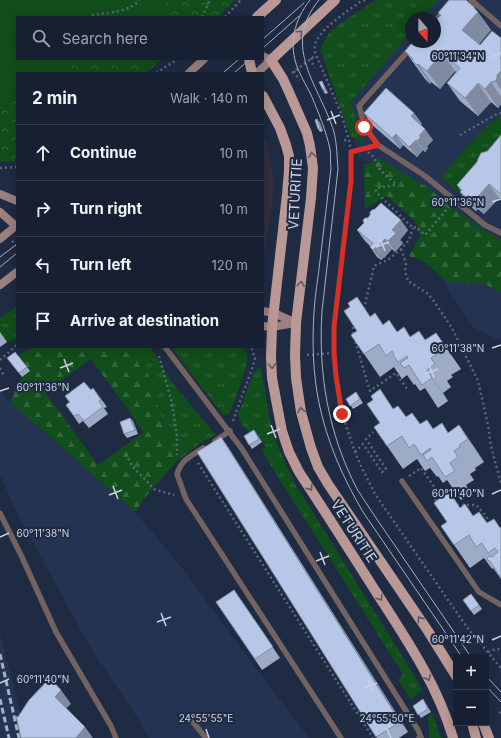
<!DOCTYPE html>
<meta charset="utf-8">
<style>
:root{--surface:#172032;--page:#242d3e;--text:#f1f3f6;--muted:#9ea3ac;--line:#363e4d}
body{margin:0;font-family:Inter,sans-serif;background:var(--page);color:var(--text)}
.controls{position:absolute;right:12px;bottom:12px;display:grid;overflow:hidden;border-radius:0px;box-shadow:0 2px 10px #0003}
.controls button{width:36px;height:36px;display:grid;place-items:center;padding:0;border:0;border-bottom:1px solid var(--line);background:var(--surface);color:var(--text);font:20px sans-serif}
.compass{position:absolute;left:405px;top:12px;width:36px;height:36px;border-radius:50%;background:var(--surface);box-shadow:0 2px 10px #0003;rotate:159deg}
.stop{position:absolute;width:12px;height:12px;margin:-9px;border:3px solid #d93025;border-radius:50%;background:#fff}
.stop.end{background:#d93025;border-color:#fff;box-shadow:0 1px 4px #0008}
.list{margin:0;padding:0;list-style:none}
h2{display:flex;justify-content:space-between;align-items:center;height:52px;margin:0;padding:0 16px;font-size:17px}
h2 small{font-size:13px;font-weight:400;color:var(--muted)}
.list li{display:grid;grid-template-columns:26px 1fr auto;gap:12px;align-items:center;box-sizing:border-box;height:56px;padding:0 16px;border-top:1px solid var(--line)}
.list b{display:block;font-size:15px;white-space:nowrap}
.list em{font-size:13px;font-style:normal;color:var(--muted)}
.icon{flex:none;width:22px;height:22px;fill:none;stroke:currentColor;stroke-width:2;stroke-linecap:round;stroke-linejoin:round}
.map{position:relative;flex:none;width:501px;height:738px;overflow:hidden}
.search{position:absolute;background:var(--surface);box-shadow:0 2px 10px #0003;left:16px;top:16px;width:248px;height:44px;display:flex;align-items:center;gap:10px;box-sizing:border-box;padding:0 14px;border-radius:0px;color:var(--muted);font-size:15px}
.panel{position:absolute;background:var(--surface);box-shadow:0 2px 10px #0003;left:16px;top:72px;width:248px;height:276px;border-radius:0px}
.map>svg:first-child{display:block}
.commercial{fill:#342f40}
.built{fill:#243351;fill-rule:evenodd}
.grass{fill:url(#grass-tufts)}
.forest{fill:url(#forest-firs);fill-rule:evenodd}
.park{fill:url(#park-crowns)}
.pitch{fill:#114e1b}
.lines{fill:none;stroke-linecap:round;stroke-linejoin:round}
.path{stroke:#5b667b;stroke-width:2.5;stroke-dasharray:2 3;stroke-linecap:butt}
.lane{stroke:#726260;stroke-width:5.5}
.secondary{stroke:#9a807e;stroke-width:8}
.primary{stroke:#b99895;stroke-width:10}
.tram{stroke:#a7b0c2;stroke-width:1}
.rail{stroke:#a7b0c2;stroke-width:3;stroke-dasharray:6 3;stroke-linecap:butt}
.wall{fill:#9dabc7}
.shaded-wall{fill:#808ba2}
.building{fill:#b7c7e7;stroke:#808ba2}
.oneway{stroke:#5d5764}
.route{stroke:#d93025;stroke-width:5}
.ticks{fill:none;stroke:#cad3e3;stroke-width:1.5}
.labels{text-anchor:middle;stroke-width:4;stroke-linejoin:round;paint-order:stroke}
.street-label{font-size:14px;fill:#cad3e3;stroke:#1f2b43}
.ticks-label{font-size:10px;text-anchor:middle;fill:#cad3e3;stroke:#1f2b43;stroke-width:4;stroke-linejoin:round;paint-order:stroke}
</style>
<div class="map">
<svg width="501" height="738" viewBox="0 0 501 738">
<defs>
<pattern id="grass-tufts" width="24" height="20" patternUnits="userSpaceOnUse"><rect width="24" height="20" fill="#114e1b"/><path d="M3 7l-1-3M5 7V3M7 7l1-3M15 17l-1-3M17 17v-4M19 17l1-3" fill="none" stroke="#32673c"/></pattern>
<pattern id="forest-firs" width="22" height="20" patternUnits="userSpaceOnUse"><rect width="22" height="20" fill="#114e1b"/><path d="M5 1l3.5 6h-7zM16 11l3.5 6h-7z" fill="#32673c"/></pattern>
<pattern id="park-crowns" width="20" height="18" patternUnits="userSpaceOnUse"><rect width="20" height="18" fill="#114e1b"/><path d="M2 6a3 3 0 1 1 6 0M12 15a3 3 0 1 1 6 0" fill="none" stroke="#32673c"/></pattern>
</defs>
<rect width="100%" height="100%" fill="#1f2b43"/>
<!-- commercial -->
<polygon class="commercial" points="263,135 268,146 274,186 269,225 263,261"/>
<!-- built -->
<g class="built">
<path d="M 381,0 L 501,0 L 501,341 L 474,328 L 422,250 L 454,212 L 383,166 L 358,158 L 355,142 L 346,110 ZM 411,18 L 435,18 L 435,42 L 411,42 Z"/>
<polygon points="0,390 10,402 135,512 182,568 223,624 309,738 149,738 137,717 90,647 15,509 0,475"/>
<polygon points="0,634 25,730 27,738 0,738"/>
</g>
<!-- grass -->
<g class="grass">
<polygon points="376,0 438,0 423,18 411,18 411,32 351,102 364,144 351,137 320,49 328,34 345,20"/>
<path d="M 501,117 L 501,147 L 476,177 L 460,194 L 441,177 C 456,160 481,126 501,117 Z"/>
<polygon points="17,306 17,338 7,342 0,332 0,318"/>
<polygon points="135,347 150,347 174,385 216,435 202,442 176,462 163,423 145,364"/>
<polygon points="171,347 243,347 244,348 247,354 247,361 243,377 230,413 226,415 223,415"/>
<polygon points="261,366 271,429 282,455 294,482 409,667 422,690 411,700 398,680 403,674 271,466 262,450 265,447 257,433 249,432 242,425 238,414 254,372"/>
<path d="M 432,713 L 441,738 L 429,738 C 429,734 429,731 429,728 C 428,721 426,717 432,713 Z"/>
</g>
<!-- forest -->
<g class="forest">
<polygon points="379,159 427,187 481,229 501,239 501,292 482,283 448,282 423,261 409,256 420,236 415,221 387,196 365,209 364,165"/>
<path d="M 33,347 L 135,347 L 145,364 L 163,423 L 176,462 L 147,495 L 135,512 L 10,402 L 22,377 L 29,371 L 17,356 ZM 91,359 L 144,432 L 98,465 L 45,392 Z"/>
</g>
<!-- park -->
<polygon class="park" points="0,0 235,0 218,17 17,17 17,59 163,59 146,73 17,73 17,161 2,162 0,162"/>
<!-- pitch -->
<polygon class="pitch" points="0,0 165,0 166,17 17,17 17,59 73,59 62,73 17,73 17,100 0,103"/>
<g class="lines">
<!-- path -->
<g class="path">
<path d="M 365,0 L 360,2 C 348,11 324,26 317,40 C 314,45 314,50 316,55 L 341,113 L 349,140 L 351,152 L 351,181 L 334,327 L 334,353 L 336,376 L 342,414 L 355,452 L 361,466 L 375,494 L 466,626 L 501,668"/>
<path d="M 92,15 C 106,13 131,12 139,0"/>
<polyline points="202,17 210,0"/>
<polyline points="225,17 241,0"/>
<polyline points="311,58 314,68"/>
<polyline points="294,71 299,80"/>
<polyline points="156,73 178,59"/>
<polyline points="292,73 316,55"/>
<polyline points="460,135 495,115 501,113"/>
<polyline points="344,140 349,140"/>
<polyline points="364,149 374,157 379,168 382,172 396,184 395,185 377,188 376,189 376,192 413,228 416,227 425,235 449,207"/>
<polyline points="351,152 364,149"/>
<polyline points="0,168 17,167"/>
<polyline points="12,241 17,246"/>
<polyline points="401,249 406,263 405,271 408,281 427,293 433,300 452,328 478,381 488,425 491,446 501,484"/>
<polyline points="364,309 374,266 388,260 401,249 409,240 413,228"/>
<polyline points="354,323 353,323 353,334 370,391 396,373 407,389"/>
<polyline points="307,355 334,353"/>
<polyline points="159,356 172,403 177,436 177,455"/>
<polyline points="0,360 17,345"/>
<polyline points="0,368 4,376"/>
<polyline points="233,421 253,366 255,358 251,347"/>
<polyline points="355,452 363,444 382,472 386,469 366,439 373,432"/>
<polyline points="126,454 132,466 154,489 174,495"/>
<polyline points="198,463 373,738"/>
<polyline points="409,476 421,468 435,488 436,506"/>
<polyline points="457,505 476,505 486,516 490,524"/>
<polyline points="488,652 496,649 501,649"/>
<polyline points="501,712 500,713 501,717"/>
</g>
<!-- lane -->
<g class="lane">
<polyline points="471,0 501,26"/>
<polyline points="435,21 443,12"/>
<polyline points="416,42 359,106 365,127 378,145 425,176 485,225 501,233"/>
<polyline points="165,347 242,449 418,730 421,737 419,738"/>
<polyline points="215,441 230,431"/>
<path d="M 203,448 C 190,457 182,459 177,474 L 186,499 L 341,738"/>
<polyline points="402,481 479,592 501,605"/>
<polyline points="0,513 21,555 56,632 111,726 116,738"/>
<polyline points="192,721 206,738"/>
</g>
<!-- secondary -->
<g class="secondary">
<polyline points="189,73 204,59"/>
<polyline points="257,73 271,60 263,56"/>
<polyline points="0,194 17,201"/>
<polyline points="0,212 17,227"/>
<polyline points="0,239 17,225"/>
<polyline points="0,285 17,272"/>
<polyline points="263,311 274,313 296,323"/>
<polyline points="263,326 272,327 295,323"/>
</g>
<!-- primary -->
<g class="primary">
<polyline points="335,0 271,60 283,79 289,92 307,133 310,146 313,168 311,198 296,323 295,355 296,378 301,412 311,448 318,467 328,484 428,631 456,676"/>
<polyline points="257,17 276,0"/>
<polyline points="249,59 252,73"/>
<path d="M 263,96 L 280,128 L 286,145 L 289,156 L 289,171 L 287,194 L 272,327 L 271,357 L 272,378 L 277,405 L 282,431 L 289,452 L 299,472 C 326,513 352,554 378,595 C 407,640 438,686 453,738"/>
<polyline points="472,723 476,738"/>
<polyline points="483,723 489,738"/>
</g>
<!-- tram -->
<g class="tram">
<path d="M 310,0 C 294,20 288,45 298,69 C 302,79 308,88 312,97 C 319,114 326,131 330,149 C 331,155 330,162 331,168 C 327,199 324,230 320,261 C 318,278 315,295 314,312 C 312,342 313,374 319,403 C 327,442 343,478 363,512 L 462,657"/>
<path d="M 319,0 C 280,47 320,86 334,132 C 337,144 337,157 338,169 L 322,311 C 318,373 328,433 357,489 C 362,497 367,504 372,512 L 471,657"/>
<polyline points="263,39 304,3"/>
<polyline points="263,48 299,16"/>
<polyline points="223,73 239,59"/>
<polyline points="234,73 250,59"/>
<polyline points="0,257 17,244"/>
<polyline points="0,267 17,253"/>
<polyline points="486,676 501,692"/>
<polyline points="486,686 501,702"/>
</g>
<!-- rail -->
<g class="rail">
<polyline points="0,654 19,738"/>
<polyline points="0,699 9,738"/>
</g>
</g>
<!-- wall -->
<g class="wall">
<polygon points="474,7 491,30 478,44 480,45 501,38 501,104 498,108 491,102 478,116 460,101 447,83 456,72 455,71 440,89 431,82 430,84 425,79 405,51 435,42 440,15 438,13"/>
<polygon points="322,81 328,93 325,94 323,90"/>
<polygon points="364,113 414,113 422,124 420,125 433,140 427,146 428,148 425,152 423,150 417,157 403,145 400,149 371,124"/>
<polygon points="317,119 320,123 323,131 320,132 318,129"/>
<polygon points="501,135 501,199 499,198 484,214 478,209 476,211 470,206 460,192 461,191 457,185"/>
<polygon points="357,230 408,230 400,240 403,243 395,252 392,249 384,258 384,257 381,260 377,257 370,247 370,246 365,241"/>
<polygon points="357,297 370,316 383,325 397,332 410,337 426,340 436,333 461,369 451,375 453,377 447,381 451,387 443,393 448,401 438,408 425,388 420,391 415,384 414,385 407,375 402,379 394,367 380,377 351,335 357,331 350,307"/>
<polygon points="0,332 7,342 0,347"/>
<polygon points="10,362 27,367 30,371 22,377"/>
<polygon points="93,388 107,407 104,408 108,414 89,428 83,421 79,424 66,405 69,402 65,396 91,390"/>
<polygon points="356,392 363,403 353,409 346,399"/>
<polygon points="373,400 393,409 406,417 420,424 433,429 448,433 459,425 484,462 475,468 476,470 470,474 474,480 466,485 471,494 461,500 447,480 443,483 438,476 437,477 430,468 425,471 417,459 403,469 374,427 380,423"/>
<polygon points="130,418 133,421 138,434 127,438 124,434"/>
<polygon points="254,430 262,442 252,449 244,436"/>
<polygon points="221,437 228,447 408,732 399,738 377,738 197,452"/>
<polygon points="461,507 473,516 487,523 500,528 501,527 501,579 493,568 492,569 484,558 470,568 441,526 447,522"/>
<polygon points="234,590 280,658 262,670 216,602"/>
<polygon points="471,594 482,609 474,615 463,600"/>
<polygon points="423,699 431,712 421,718 413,706"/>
</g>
<!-- shaded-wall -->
<g class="shaded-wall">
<polygon points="474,7 491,30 475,49 462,30"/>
<polygon points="442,53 455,71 440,89 427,71"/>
<polygon points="418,64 431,82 430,84 417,65"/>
<polygon points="501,71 501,90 495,81 497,75"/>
<polygon points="322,81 328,93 325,89"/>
<polygon points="491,82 501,97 501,104 498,108 485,89"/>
<polygon points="478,83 491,102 478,116 465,98"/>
<polygon points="414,113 422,124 418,127 411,116"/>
<polygon points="317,119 320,123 323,131 320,128"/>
<polygon points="425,129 433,140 427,146 428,148 425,152 417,141 419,136"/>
<polygon points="396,134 403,145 400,149 392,138"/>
<polygon points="416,140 423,150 417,157 409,147"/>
<polygon points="489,184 499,198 484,214 474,201"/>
<polygon points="468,195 478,209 476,211 466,197"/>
<polygon points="401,220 408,230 400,240 403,243 395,252 388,241 392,230"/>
<polygon points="385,239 392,249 384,258 377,247"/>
<polygon points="376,247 384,257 381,260 373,250"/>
<polygon points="427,370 443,393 448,401 432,378"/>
<polygon points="130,418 133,421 138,434 135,430"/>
<polygon points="459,425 475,448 484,462 468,439"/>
<polygon points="221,437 228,447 408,732 400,722"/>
<polygon points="61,690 71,704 64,710 55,697"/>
<polygon points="85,727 93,738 76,738 78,736"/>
</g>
<!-- building -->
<g class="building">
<polygon points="449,0 466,0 474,7 474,8 478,12 462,30 480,45 492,31 501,38 501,57 500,58 501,59 501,71 497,75 497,79 495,81 491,82 485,89 478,83 465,98 447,83 460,68 442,53 427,71 418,64 417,65 412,61 413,59 405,51 413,42 435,42 435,21 441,15 438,13"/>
<polygon points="322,81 325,89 323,90 319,82"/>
<polygon points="386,88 414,113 411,116 425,129 419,136 421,137 417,141 416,140 409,147 396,134 392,138 364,113"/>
<polygon points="317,119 320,128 318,129 315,120"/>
<polygon points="501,135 501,194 489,184 474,201 468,195 466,197 460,192 462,190 457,185 477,162 478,159 481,153 488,151"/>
<polygon points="381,203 401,220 392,230 396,233 388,241 385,239 377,247 376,247 373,250 370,247 373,243 357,230 364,223 363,220 365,218 368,218 370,215 370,212 372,210 375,209"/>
<polygon points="357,297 370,317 375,313 383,325 389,320 397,332 404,327 410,337 419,331 425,340 436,333 445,346 435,352 437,354 431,358 435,364 427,370 432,378 422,385 409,365 404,368 400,363 408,358 407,356 398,362 393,355 394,354 392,351 386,356 379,344 364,354 351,335 357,331 344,311 350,307 348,303"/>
<polygon points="15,352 27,367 19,373 7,358"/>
<polygon points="84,382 91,390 93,388 101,400 99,401 103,407 84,421 78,414 74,416 66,405 70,402 65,396"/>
<polygon points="380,389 393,409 398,406 406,417 412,413 420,424 427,420 433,429 442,423 448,433 459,425 468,439 459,445 460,447 454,451 458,457 450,463 455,471 445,477 432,457 427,461 423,455 431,450 430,448 421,455 414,444 409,448 402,436 387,446 374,427 380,423 367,404 373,400 371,396"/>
<polygon points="356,392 360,399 350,406 346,399"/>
<polygon points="130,418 135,430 124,434 120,422"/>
<polygon points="254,430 259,439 249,445 244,436"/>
<polygon points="221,437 400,722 376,737 197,452"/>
<polygon points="447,488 460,508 465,504 473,516 479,512 487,523 494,519 500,528 501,527 501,578 490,561 487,560 488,557 490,556 492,557 498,552 495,548 488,553 482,543 476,547 469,535 454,545 441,526 447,522 434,503 440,498 438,494"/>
<polygon points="234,590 273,647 255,659 216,602"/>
<polygon points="471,594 479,605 471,611 463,600"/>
<polygon points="50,678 61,690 55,697 85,727 76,738 21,738 16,716 18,717 29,700"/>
<polygon points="423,699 428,709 418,715 413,706"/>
</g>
<!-- one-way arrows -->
<defs><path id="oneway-chevron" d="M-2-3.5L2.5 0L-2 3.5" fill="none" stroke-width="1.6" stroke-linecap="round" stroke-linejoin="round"/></defs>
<g class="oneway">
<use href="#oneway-chevron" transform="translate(300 33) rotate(-43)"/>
<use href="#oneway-chevron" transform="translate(312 155) rotate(-97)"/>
<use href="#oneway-chevron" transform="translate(301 284) rotate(-83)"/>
<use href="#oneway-chevron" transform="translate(272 366) rotate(86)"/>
<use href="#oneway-chevron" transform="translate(301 410) rotate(-101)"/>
<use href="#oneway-chevron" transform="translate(310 488) rotate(57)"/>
<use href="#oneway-chevron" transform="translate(380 598) rotate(57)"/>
<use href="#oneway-chevron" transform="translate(420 619) rotate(-124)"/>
<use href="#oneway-chevron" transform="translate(428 678) rotate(63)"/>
</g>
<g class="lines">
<!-- route -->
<polyline class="route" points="342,414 336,376 334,353 334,327 351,181 351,152 378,145 364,127"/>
</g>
<!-- ticks -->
<path class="ticks" d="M 492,57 L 501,53M 331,111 L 336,124M 327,120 L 340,115M 492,202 L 501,199M 380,238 L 385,251M 376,247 L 389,242M 492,348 L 501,345M 64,359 L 69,372M 429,365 L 434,378M 60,368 L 73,363M 425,374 L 438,369M 0,391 L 9,388M 271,425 L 276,438M 267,434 L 280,429M 113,486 L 118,499M 492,494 L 501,490M 109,495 L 122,490M 0,537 L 9,533M 320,552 L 325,565M 316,561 L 329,556M 161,613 L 166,626M 157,622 L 171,617M 492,640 L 501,636M 368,679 L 373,693M 0,683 L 9,679M 364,688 L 377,683M 206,729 L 209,738M 387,729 L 391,738"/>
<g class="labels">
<!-- street labels -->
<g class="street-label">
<text transform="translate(295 194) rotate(-87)" y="5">VETURITIE</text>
<text transform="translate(354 531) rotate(57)" y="5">VETURITIE</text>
</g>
</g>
<g class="ticks-label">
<text x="458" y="60">60°11'34"N</text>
<text x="458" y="206">60°11'36"N</text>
<text x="458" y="352">60°11'38"N</text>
<text x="43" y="391">60°11'36"N</text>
<text x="458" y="497">60°11'40"N</text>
<text x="43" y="537">60°11'38"N</text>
<text x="458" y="643">60°11'42"N</text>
<text x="43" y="683">60°11'40"N</text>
<text x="206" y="722">24°55'55"E</text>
<text x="387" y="722">24°55'50"E</text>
</g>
</svg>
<div class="controls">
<button>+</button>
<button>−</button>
</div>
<svg class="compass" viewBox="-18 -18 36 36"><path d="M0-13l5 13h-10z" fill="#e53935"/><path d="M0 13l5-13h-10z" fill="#9ea3ac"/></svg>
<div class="stop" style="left:364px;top:127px"></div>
<div class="stop end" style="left:342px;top:414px"></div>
<div class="search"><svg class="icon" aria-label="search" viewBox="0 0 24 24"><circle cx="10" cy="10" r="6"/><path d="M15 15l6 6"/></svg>Search here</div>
<section class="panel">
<h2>2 min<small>Walk · 140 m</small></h2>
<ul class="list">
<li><svg class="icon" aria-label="ahead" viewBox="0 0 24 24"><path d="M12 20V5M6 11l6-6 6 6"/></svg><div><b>Continue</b></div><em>10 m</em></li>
<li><svg class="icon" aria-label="right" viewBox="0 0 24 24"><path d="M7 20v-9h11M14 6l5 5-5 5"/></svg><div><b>Turn right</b></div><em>10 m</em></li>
<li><svg class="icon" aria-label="left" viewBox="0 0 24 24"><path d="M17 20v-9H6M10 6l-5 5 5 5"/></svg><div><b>Turn left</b></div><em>120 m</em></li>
<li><svg class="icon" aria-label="arrive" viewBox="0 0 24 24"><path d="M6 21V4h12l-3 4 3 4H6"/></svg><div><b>Arrive at destination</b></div></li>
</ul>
</section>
</div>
